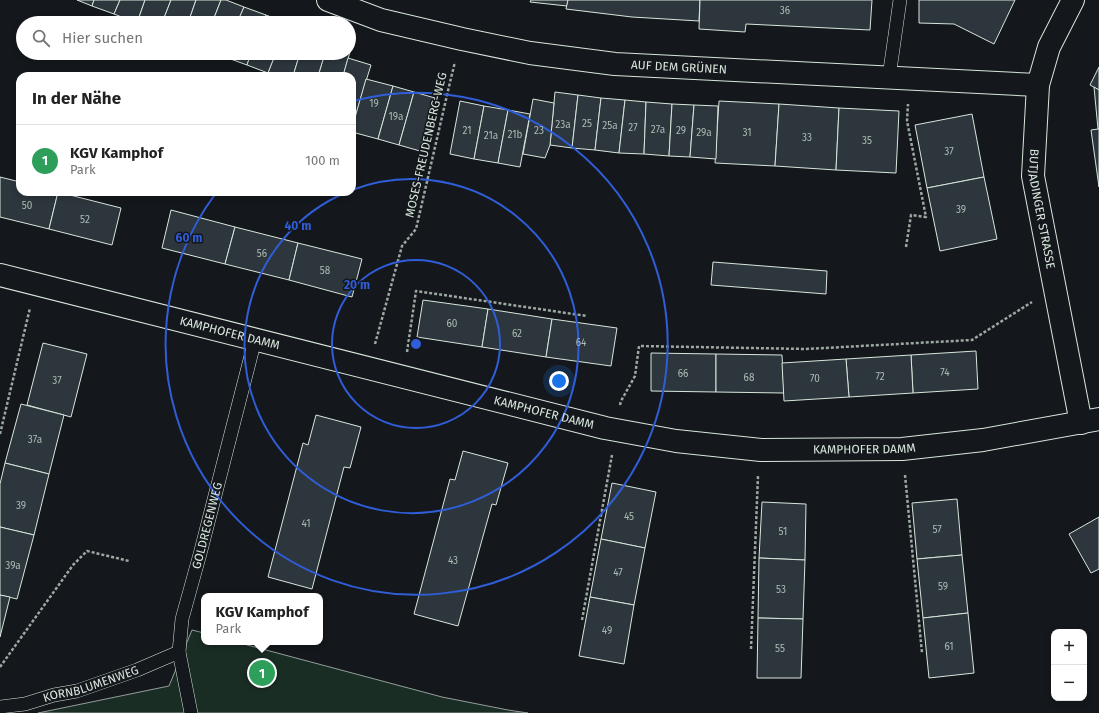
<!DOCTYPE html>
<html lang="de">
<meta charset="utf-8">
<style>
:root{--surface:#fff;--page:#f6f6f6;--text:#222;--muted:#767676;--line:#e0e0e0;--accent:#7c3aed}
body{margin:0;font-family:"Fira Sans",sans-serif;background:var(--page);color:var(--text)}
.controls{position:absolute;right:12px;bottom:12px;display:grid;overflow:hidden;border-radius:8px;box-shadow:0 2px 6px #0003}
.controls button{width:36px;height:36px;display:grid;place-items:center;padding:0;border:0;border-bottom:1px solid var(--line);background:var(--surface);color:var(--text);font:20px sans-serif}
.you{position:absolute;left:559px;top:381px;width:14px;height:14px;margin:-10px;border:3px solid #fff;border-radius:50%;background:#1a73e8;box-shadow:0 0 0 6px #1a73e833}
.badge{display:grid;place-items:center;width:26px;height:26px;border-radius:50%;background:var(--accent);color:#fff;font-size:13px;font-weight:700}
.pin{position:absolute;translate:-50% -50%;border:2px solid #fff;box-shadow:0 1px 4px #0006}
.popup{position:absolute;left:201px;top:593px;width:122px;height:52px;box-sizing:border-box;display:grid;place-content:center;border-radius:8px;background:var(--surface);filter:drop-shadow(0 1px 3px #0005);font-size:13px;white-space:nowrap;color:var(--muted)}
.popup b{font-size:15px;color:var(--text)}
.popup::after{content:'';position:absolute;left:50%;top:100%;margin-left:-8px;border:8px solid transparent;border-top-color:var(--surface)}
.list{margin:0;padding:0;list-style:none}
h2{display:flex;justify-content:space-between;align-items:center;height:52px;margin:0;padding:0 16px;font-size:17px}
h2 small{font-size:13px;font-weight:400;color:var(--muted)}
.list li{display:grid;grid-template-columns:26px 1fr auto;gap:12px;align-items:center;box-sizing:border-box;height:72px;padding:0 16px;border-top:1px solid var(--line)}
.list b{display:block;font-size:15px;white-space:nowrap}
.list p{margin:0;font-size:13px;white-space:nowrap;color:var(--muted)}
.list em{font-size:13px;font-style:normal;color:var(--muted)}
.icon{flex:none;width:22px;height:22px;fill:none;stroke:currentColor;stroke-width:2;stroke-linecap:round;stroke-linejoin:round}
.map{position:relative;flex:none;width:1099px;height:713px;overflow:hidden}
.search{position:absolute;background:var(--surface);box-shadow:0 2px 6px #0003;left:16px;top:16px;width:340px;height:44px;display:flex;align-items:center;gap:10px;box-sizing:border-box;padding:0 14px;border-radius:22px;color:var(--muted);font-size:15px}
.panel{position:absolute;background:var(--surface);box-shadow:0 2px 6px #0003;left:16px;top:72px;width:340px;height:124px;border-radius:12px}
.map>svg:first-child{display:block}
.green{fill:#1a2d24;stroke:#939e99}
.building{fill:#2c363c;stroke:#d8e6dc}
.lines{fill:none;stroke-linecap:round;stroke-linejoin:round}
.lane-casing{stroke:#d8e6dc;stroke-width:14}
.street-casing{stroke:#d8e6dc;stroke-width:24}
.path{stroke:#9da8a2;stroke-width:2.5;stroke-dasharray:3 2;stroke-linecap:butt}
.lane{stroke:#14181c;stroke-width:13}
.street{stroke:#14181c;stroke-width:22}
.ring{fill:none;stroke:#305dd8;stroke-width:2}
.labels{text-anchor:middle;stroke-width:3;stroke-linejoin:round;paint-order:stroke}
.number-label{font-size:10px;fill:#adbab4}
.street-label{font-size:12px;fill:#d8e6dc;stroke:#14181c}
.centre{fill:#305dd8;stroke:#14181c;stroke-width:2}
.ring-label{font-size:12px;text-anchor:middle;font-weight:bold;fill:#305dd8;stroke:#14181c;stroke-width:3;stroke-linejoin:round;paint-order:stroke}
</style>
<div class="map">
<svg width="1099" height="713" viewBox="0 0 1099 713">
<rect width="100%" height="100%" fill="#14181c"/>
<!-- green -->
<polygon class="green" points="192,630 204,633 204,642 236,642 442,697 508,710 528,713 38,713 169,686"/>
<!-- building -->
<g class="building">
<polygon points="77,0 94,0 92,6"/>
<polygon points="94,0 120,0 114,14 92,6"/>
<polygon points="120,0 145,0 137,23 114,14"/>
<polygon points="145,0 171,0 162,23 137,23"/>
<polygon points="171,0 196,0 188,23 162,23"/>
<polygon points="196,0 221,0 212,23 188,23"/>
<polygon points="221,0 226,0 244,7 237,23 212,23"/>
<polygon points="531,0 568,0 567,6 530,2"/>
<polygon points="568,0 700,0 699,21 632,17 566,9"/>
<polygon points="700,0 872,0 870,30 746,24 745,32 699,29"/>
<polygon points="919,0 1015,0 994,44 954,24 919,23"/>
<polygon points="244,7 266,15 263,23 237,23"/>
<polygon points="266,15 286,23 263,23"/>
<polygon points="349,44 352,45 343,76 318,76 325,53 349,53"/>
<polygon points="215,53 226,53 225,57"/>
<polygon points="226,53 251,53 247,65 225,57"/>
<polygon points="251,53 276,53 268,73 247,65"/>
<polygon points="276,53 300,53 293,76 277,76 268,73"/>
<polygon points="300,53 325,53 318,76 293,76"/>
<polygon points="348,58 371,65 354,120 352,119 352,76 343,76"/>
<polygon points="1099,67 1099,90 1090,85"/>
<polygon points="366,79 393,86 378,139 352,132 352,128"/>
<polygon points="393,86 414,92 399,145 378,139"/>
<polygon points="1094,87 1099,90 1099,129 1098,129"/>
<polygon points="414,92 435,98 420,151 399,145"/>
<polygon points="555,92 578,95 572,148 550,145"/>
<polygon points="578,95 601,98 595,150 572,148"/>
<polygon points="601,98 625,100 619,153 595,150"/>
<polygon points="533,99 554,103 550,145 545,158 523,154"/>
<polygon points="625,100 646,102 644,154 619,153"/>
<polygon points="460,101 484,106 474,159 450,154"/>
<polygon points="719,101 779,104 775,166 715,163"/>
<polygon points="646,102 672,104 669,156 644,154"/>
<polygon points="672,104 694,105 690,157 669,156"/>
<polygon points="779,104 839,108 836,170 775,166"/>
<polygon points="694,105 718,106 716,159 690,157"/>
<polygon points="484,106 508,110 498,163 474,159"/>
<polygon points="839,108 899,111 896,173 836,170"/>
<polygon points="508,110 530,114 520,167 498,163"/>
<polygon points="972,114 984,177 927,188 915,125"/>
<polygon points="1098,129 1099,129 1099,187 1091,130"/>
<polygon points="0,177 20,182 20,192 58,192 49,229 0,217"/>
<polygon points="984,177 997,239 940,251 927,188"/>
<polygon points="58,192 121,208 112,245 49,229"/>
<polygon points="171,210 235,227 225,264 162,248"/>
<polygon points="235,227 298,243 289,280 225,264"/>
<polygon points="298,243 362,259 352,297 289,280"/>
<polygon points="713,262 827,271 826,294 711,285"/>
<polygon points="423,300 488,309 482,347 417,337"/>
<polygon points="488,309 552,319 546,357 482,347"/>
<polygon points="552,319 617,328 611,366 546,357"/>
<polygon points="43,343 87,354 71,417 27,405"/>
<polygon points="976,351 978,389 913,393 911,355"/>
<polygon points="651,353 716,354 716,392 651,391"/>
<polygon points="716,354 782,355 784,393 716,392"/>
<polygon points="911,355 913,393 849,397 846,359"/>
<polygon points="846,359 849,397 784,401 782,363"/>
<polygon points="21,404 64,415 49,474 5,463"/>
<polygon points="316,415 361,427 350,468 344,467 312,589 268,577 303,443 308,445"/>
<polygon points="463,451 508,463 496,505 492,504 458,626 414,614 450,479 455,480"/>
<polygon points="5,463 49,474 34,535 0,527 0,484"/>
<polygon points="612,483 656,492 645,548 601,539"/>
<polygon points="957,499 962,555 917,559 912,503"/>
<polygon points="762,502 806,504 805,560 759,558"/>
<polygon points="1099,517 1099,569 1091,573 1069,534"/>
<polygon points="0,527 34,535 17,599 0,595"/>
<polygon points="601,539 645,548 634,605 590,597"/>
<polygon points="962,555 968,613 923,618 917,559"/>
<polygon points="759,558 805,560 803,619 758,618"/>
<polygon points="0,595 10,597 0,637"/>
<polygon points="590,597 634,605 624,664 579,656"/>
<polygon points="968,613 974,673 929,678 923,618"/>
<polygon points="758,618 803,619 801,678 757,678"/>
</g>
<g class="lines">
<defs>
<g id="lane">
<polyline points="889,77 900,0"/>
<path id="s1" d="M 0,707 L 25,704 L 54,695 L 77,691 L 137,670 L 179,652"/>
<path id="s2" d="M 191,713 L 179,652 L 182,619 L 200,554 L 255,340"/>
</g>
<g id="street">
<path id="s3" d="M 328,0 L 381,20 L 462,39 L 530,53 L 615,64 L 1038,85"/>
<path id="s4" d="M 1073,0 L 1049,47 L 1038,85 L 1033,176 L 1081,423"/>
<path id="s5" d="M 0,275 L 605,428 L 676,441 L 761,450 L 902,449 L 983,440 L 1099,419"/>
</g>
</defs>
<!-- lane casing -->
<use href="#lane" class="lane-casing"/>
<!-- street casing -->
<use href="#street" class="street-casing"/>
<!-- path -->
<g class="path">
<polyline points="906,247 911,215 926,217 907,121 908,104"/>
<polyline points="375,344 402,246 416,229 451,78 455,62"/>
<polyline points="407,352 416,291 587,316"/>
<polyline points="620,405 621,401 635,376 639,346 806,349 972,340 1032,302"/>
<polyline points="0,434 30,308"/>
<polyline points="905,475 922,653"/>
<polyline points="582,620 612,455"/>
<polyline points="751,649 758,476"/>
<polyline points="0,667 73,565 87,551 129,561"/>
</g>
<!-- lane -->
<use href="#lane" class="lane"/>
<!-- street -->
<use href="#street" class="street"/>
</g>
<!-- distance rings -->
<g class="ring">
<circle cx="416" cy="344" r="84"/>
<path d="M352 190A167 167 0 1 1 347 192"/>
<path d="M353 101A251 251 0 1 1 216 193"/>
</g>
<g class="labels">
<!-- number labels -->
<g class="number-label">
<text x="785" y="14">36</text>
<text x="374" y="107">19</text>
<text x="396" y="120">19a</text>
<text x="587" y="127">25</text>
<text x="563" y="128">23a</text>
<text x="610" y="129">25a</text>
<text x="633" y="131">27</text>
<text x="658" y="133">27a</text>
<text x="467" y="134">21</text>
<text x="539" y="134">23</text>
<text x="681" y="134">29</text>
<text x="704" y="136">29a</text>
<text x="747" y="136">31</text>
<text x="515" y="138">21b</text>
<text x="491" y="139">21a</text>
<text x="807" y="141">33</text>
<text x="867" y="144">35</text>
<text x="949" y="155">37</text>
<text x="27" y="209">50</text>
<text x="961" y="213">39</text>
<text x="85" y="223">52</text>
<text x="262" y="257">56</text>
<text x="325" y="274">58</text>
<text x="452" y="327">60</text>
<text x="517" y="337">62</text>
<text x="581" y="346">64</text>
<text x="945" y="376">74</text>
<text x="683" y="377">66</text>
<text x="880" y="380">72</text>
<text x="749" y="381">68</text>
<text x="815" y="382">70</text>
<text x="57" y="384">37</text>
<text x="35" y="443">37a</text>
<text x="21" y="509">39</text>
<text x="629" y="520">45</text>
<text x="306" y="527">41</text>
<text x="937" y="533">57</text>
<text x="783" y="535">51</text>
<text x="453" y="564">43</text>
<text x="13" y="569">39a</text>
<text x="618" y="576">47</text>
<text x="943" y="590">59</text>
<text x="781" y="593">53</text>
<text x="607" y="634">49</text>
<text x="949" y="650">61</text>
<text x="780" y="652">55</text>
</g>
<!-- street labels -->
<g class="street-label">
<text dy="4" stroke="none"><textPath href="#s3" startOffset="359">AUF DEM GRÜNEN</textPath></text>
<text transform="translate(426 145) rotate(-77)" y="4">MOSES-FREUDENBERG-WEG</text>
<text dy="4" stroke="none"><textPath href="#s4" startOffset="217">BUTJADINGER STRASSE</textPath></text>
<text dy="4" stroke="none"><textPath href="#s5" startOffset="237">KAMPHOFER DAMM</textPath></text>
<text dy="4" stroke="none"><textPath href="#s5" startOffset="561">KAMPHOFER DAMM</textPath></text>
<text dy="4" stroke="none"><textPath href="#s5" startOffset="885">KAMPHOFER DAMM</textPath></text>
<text dy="4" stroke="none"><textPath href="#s2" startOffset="192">GOLDREGENWEG</textPath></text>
<text dy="4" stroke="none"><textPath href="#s1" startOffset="94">KORNBLUMENWEG</textPath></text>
</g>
</g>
<circle cx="416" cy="344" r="6" class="centre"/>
<g class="ring-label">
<text x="298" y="230">40 m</text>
<text x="189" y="242">60 m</text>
<text x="357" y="289">20 m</text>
</g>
</svg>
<div class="controls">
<button>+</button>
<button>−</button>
</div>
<div class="you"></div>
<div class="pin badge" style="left:262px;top:673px;background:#2e9e5b">1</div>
<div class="popup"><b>KGV Kamphof</b>Park</div>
<div class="search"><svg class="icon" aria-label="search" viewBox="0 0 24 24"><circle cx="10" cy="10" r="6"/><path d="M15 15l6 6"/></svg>Hier suchen</div>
<section class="panel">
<h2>In der Nähe<small></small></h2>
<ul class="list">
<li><span class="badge" style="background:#2e9e5b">1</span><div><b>KGV Kamphof</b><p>Park</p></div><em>100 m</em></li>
</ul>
</section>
</div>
